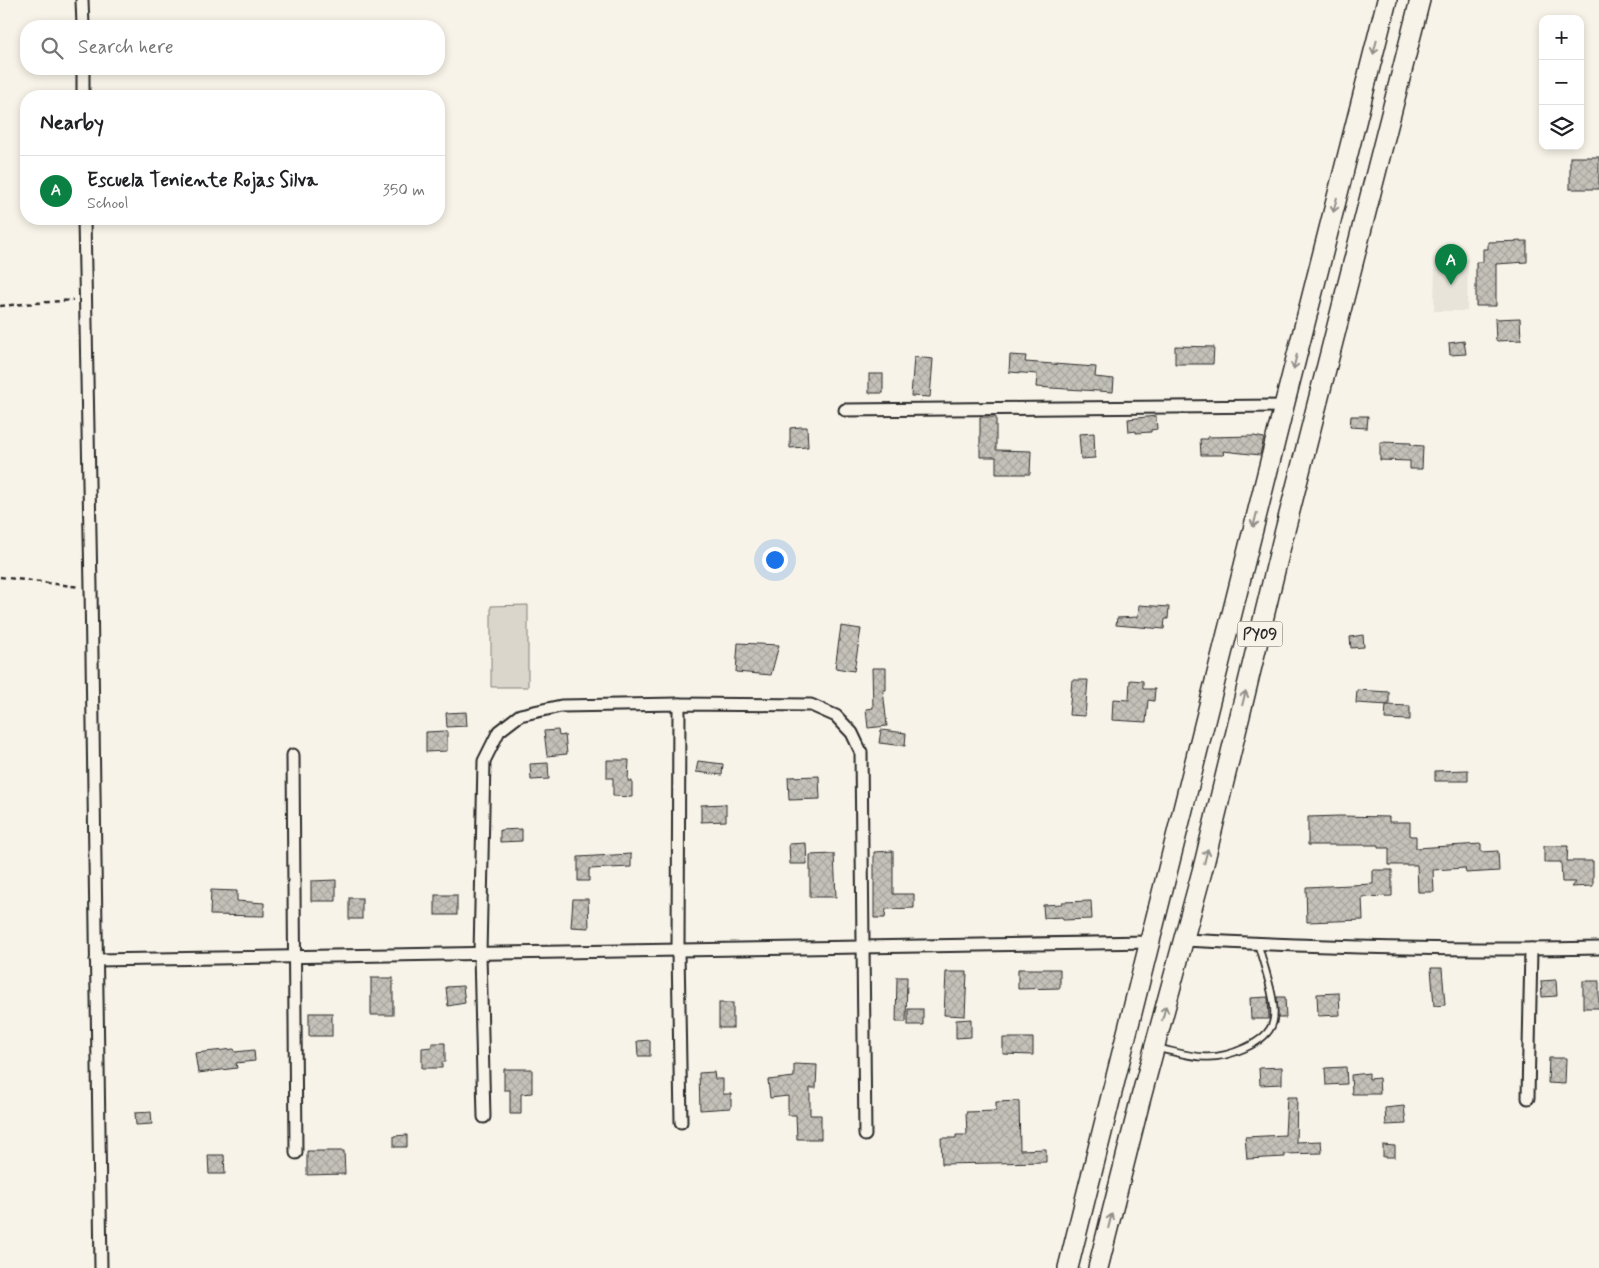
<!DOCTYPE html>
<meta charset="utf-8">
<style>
:root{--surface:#fff;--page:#f6f6f6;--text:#202124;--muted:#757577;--line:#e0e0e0;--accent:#0b8043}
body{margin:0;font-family:Mynerve,sans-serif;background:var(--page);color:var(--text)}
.controls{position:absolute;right:15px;top:15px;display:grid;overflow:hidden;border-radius:10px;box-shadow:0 2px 8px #0003}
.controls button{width:45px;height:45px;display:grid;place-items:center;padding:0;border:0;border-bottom:1px solid var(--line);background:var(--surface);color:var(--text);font:25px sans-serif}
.you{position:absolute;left:774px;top:559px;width:18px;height:18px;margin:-12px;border:4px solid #fff;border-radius:50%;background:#1a73e8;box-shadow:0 0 0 8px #1a73e833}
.badge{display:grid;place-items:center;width:32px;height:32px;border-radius:50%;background:var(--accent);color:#fff;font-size:16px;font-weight:700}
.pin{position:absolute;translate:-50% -41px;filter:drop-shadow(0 1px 2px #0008)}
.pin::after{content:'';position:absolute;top:26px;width:18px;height:15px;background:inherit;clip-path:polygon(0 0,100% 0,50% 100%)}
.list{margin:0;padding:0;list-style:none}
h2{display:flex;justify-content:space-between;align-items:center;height:65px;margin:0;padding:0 20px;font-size:21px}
h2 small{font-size:16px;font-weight:400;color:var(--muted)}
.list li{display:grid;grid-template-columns:32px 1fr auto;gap:15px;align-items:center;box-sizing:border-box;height:70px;padding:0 20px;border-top:1px solid var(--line)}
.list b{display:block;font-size:19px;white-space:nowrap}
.list p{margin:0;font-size:16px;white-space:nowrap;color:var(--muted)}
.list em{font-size:16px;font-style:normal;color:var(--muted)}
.icon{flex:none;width:28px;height:28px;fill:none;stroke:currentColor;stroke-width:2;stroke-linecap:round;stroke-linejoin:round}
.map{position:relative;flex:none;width:1599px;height:1268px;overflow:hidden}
.search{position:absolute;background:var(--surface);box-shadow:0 2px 8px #0003;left:20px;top:20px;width:425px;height:55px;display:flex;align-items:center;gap:12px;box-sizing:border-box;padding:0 18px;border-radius:20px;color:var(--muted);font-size:19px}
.panel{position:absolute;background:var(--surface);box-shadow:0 2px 8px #0003;left:20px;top:90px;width:425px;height:135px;border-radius:20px}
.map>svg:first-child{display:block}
.built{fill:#e8e4da}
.garden{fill:#dad6cc;stroke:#82807c}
.building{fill:url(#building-cross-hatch);stroke:#2b2b2b}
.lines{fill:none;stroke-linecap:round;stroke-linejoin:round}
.service-casing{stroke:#2b2b2b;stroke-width:9}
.minor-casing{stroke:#2b2b2b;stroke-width:15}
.trunk-casing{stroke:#2b2b2b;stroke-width:22}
.path{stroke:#2b2b2b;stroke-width:2.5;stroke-dasharray:5 4;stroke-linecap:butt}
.service{stroke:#f7f3e8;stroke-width:5.5}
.minor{stroke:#f7f3e8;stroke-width:11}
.trunk{stroke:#f7f3e8;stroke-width:19}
.oneway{stroke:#918f8a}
.labels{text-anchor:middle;stroke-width:5;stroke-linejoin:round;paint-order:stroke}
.shield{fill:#f7f3e8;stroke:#686764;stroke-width:1}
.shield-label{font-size:15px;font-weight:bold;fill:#2b2b2b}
</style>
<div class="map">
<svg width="1599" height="1268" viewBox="0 0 1599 1268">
<defs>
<pattern id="building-cross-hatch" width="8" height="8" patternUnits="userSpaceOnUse" patternTransform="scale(1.25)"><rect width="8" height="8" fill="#c4c1b9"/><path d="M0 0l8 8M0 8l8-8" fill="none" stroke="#a9a69f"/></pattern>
</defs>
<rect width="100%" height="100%" fill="#f7f3e8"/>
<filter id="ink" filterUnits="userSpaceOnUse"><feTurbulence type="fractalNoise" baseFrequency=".02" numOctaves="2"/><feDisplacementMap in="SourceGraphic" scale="10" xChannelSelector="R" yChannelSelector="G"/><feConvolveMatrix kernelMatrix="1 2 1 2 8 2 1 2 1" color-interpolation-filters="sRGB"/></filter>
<g filter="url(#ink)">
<!-- built -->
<polygon class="built" points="1435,259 1468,259 1467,311 1434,311"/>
<!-- garden -->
<polygon class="garden" points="528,605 528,687 491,687 491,606"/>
<!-- building -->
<g class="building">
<rect x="1570" y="157" width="29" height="32"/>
<polygon points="1527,241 1527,262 1496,264 1496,306 1476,306 1476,262 1483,262 1483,249 1488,249 1488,242"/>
<polygon points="1520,318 1521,340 1496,341 1495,319"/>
<polygon points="1464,341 1466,354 1450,355 1449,343"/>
<polygon points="1175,346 1214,347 1213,364 1175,364"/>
<polygon points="1010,355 1026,356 1025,362 1096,367 1095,377 1114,379 1113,392 1036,387 1037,374 1009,372"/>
<polygon points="914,357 933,359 930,397 911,396"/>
<rect x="869" y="374" width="14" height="19"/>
<polygon points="1156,416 1157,429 1151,430 1151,432 1136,433 1136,431 1129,432 1128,419"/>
<polygon points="1351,416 1368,416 1367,428 1350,427"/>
<polygon points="980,417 996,417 996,450 1031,451 1030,474 996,474 996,457 980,457"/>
<polygon points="800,427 807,427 808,447 790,448 790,428"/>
<polygon points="1094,433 1095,458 1081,459 1079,434"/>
<polygon points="1254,436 1264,438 1260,455 1223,451 1224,455 1201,455 1200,439 1208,439 1207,437"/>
<polygon points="1380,442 1411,443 1411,445 1423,446 1422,469 1410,469 1410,461 1380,460"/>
<polygon points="1139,605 1169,607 1168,619 1165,619 1164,629 1116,625 1117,618 1138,617"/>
<polygon points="841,626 861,629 854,671 835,668"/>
<polygon points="1363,635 1364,647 1351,648 1350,637"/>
<polygon points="738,643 779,645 771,675 736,672"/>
<polygon points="872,668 886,668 886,690 883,690 887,726 868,728 866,709 873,708"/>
<polygon points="1072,680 1088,680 1085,716 1069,715"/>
<polygon points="1130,680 1143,681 1143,689 1155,689 1154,701 1148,700 1146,722 1112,720 1113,699 1129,700"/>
<polygon points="1357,690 1389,692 1389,705 1356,703"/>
<polygon points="1386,705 1410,706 1410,720 1385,719"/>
<polygon points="466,712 467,726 447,727 446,713"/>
<polygon points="558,730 559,736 565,735 567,754 547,756 544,731"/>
<polygon points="881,730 906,733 905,746 879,743"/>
<polygon points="447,731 447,751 426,752 426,732"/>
<polygon points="607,760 629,760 628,781 632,781 632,797 613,796 613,778 607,778"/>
<polygon points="698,761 723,764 722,775 696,772"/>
<polygon points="548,763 549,779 531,780 530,764"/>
<polygon points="1468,770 1468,781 1435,781 1435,771"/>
<polygon points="819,776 820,799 789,800 788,777"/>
<polygon points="726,804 726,821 701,822 701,805"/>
<polygon points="1340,816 1389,817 1389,822 1410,822 1410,836 1416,836 1416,848 1481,844 1481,852 1498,851 1499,871 1466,873 1465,868 1433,870 1434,892 1418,892 1417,865 1389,865 1389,848 1378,848 1378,845 1308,845 1308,817"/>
<polygon points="522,829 522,841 500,842 500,830"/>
<polygon points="806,843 807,864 790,864 789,844"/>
<polygon points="1544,846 1568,846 1567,861 1593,861 1593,886 1571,887 1575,882 1562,882 1561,862 1544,862"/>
<polygon points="893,851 893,894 914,894 914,908 886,909 885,918 874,918 874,852"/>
<polygon points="631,854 631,867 589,869 589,881 578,881 578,857"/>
<polygon points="834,854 836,897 810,897 810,855"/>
<polygon points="1373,870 1392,870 1392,896 1362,897 1363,920 1307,922 1306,887 1373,884"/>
<polygon points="336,880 336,901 311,901 311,881"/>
<polygon points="211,890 237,891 237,901 264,903 264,916 210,915"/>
<rect x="435" y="895" width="22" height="20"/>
<rect x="349" y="898" width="13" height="21"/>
<polygon points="573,899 588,899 589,928 571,927"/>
<polygon points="1091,901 1092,919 1063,920 1062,917 1044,918 1043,905 1062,904 1062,902"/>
<polygon points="1431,968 1442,968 1445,1005 1434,1006"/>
<polygon points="1018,969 1060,969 1060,988 1018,989"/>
<polygon points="946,972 967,972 965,1016 944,1015"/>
<polygon points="897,977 907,977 906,1022 896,1022"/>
<rect x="371" y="978" width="22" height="37"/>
<polygon points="1556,980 1557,996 1542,997 1541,981"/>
<rect x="1583" y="981" width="16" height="27"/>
<polygon points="463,986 465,1003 448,1006 446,987"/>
<polygon points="1339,993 1340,1015 1318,1016 1317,994"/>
<polygon points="1268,997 1269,1019 1251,1019 1250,998"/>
<polygon points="1277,997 1285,997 1286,1018 1278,1018"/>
<rect x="719" y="1003" width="14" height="25"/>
<rect x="908" y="1009" width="15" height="16"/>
<rect x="309" y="1013" width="23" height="23"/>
<polygon points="971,1019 971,1037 956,1038 956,1020"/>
<polygon points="1003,1038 1033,1038 1033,1055 1003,1054"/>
<polygon points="650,1040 650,1056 638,1056 637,1041"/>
<polygon points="432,1043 445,1043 445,1062 442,1062 442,1068 422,1068 422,1048 432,1047"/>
<polygon points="234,1049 235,1052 254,1050 255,1061 236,1063 237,1068 198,1073 195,1053"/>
<polygon points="1549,1058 1566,1058 1565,1084 1548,1083"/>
<polygon points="794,1064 817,1065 816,1088 810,1088 810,1115 821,1115 821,1139 797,1139 796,1115 788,1115 788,1096 770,1098 768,1080 794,1077"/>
<polygon points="1282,1067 1282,1084 1260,1085 1259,1068"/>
<polygon points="1346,1067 1347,1084 1326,1085 1325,1068"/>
<polygon points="504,1069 532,1069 532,1093 521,1094 521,1114 510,1114 510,1090 504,1090"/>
<polygon points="714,1072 715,1079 723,1079 723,1094 731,1094 731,1108 700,1110 699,1073"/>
<polygon points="1369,1073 1369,1079 1379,1078 1380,1094 1352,1094 1351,1075"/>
<polygon points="1287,1097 1297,1097 1296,1142 1321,1141 1322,1153 1285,1154 1285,1157 1247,1159 1245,1137 1285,1135"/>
<polygon points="1019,1101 1020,1150 1046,1149 1046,1162 942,1164 941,1138 956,1138 956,1135 967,1135 966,1112 996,1111 996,1102"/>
<polygon points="1404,1106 1406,1124 1386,1125 1385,1108"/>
<polygon points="151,1112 152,1124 136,1125 135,1113"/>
<polygon points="407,1135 407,1147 394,1147 394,1136"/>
<polygon points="1383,1145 1395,1146 1395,1157 1383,1157"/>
<polygon points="307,1151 344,1151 345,1174 307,1175"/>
<polygon points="208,1155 224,1155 225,1174 209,1174"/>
</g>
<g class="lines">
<defs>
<path id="service" d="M 1157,1048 C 1172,1051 1190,1057 1205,1057 C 1226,1058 1267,1044 1273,1022 C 1278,1003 1263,964 1258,944"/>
<g id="minor">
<polyline points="82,0 83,26"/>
<polyline points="83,69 83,96"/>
<polyline points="84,219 91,588 101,1268"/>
<polyline points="845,410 1284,406"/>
<polyline points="679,704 678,951 681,1122"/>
<polyline points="293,755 296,1153"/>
<path d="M 1184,940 C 1322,947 1461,951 1599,948"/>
<polyline points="96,960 1149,942"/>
<polyline points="1528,1098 1531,949"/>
<polyline points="484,1117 480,954 484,761 499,731 520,715 561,706 679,704 811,705 836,716 852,733 861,752 865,1135"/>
</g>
<g id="trunk">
<polyline points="1068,1268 1284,406 1387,0"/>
<polyline points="1098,1268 1140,1101 1204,864 1281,546 1420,0"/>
</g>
</defs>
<!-- service casing -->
<use href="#service" class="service-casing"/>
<!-- minor casing -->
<use href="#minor" class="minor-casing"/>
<!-- trunk casing -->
<use href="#trunk" class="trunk-casing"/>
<!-- path -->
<g class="path">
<polyline points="0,306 73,300"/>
<polyline points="0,577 80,587"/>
</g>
<!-- service -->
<use href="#service" class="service"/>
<!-- minor -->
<use href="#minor" class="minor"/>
<!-- trunk -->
<use href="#trunk" class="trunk"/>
</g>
<!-- one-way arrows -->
<defs><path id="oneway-shaft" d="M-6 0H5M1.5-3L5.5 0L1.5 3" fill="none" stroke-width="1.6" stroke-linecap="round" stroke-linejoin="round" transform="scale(1.25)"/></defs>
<g class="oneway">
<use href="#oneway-shaft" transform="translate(1375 47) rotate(104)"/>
<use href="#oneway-shaft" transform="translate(1335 205) rotate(104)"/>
<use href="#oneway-shaft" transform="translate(1295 362) rotate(104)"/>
<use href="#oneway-shaft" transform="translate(1255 520) rotate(104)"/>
<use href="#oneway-shaft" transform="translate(1244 698) rotate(-76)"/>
<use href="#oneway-shaft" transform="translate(1206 856) rotate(-76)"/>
<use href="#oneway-shaft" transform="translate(1164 1013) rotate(-75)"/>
<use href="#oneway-shaft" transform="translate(1110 1221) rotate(-76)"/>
</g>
</g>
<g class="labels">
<!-- shield labels -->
<rect class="shield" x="1237.5" y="621.5" width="45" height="25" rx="4"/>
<g class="shield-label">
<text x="1260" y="639">PY09</text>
</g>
</g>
</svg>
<div class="controls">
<button>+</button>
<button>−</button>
<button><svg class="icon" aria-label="layers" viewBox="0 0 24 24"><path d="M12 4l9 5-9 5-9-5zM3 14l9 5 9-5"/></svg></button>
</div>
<div class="you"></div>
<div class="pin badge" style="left:1451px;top:285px">A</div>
<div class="search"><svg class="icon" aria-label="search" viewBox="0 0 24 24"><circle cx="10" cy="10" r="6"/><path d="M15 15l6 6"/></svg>Search here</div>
<section class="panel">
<h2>Nearby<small></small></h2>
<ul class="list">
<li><span class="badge">A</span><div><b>Escuela Teniente Rojas Silva</b><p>School</p></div><em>350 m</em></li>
</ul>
</section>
</div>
